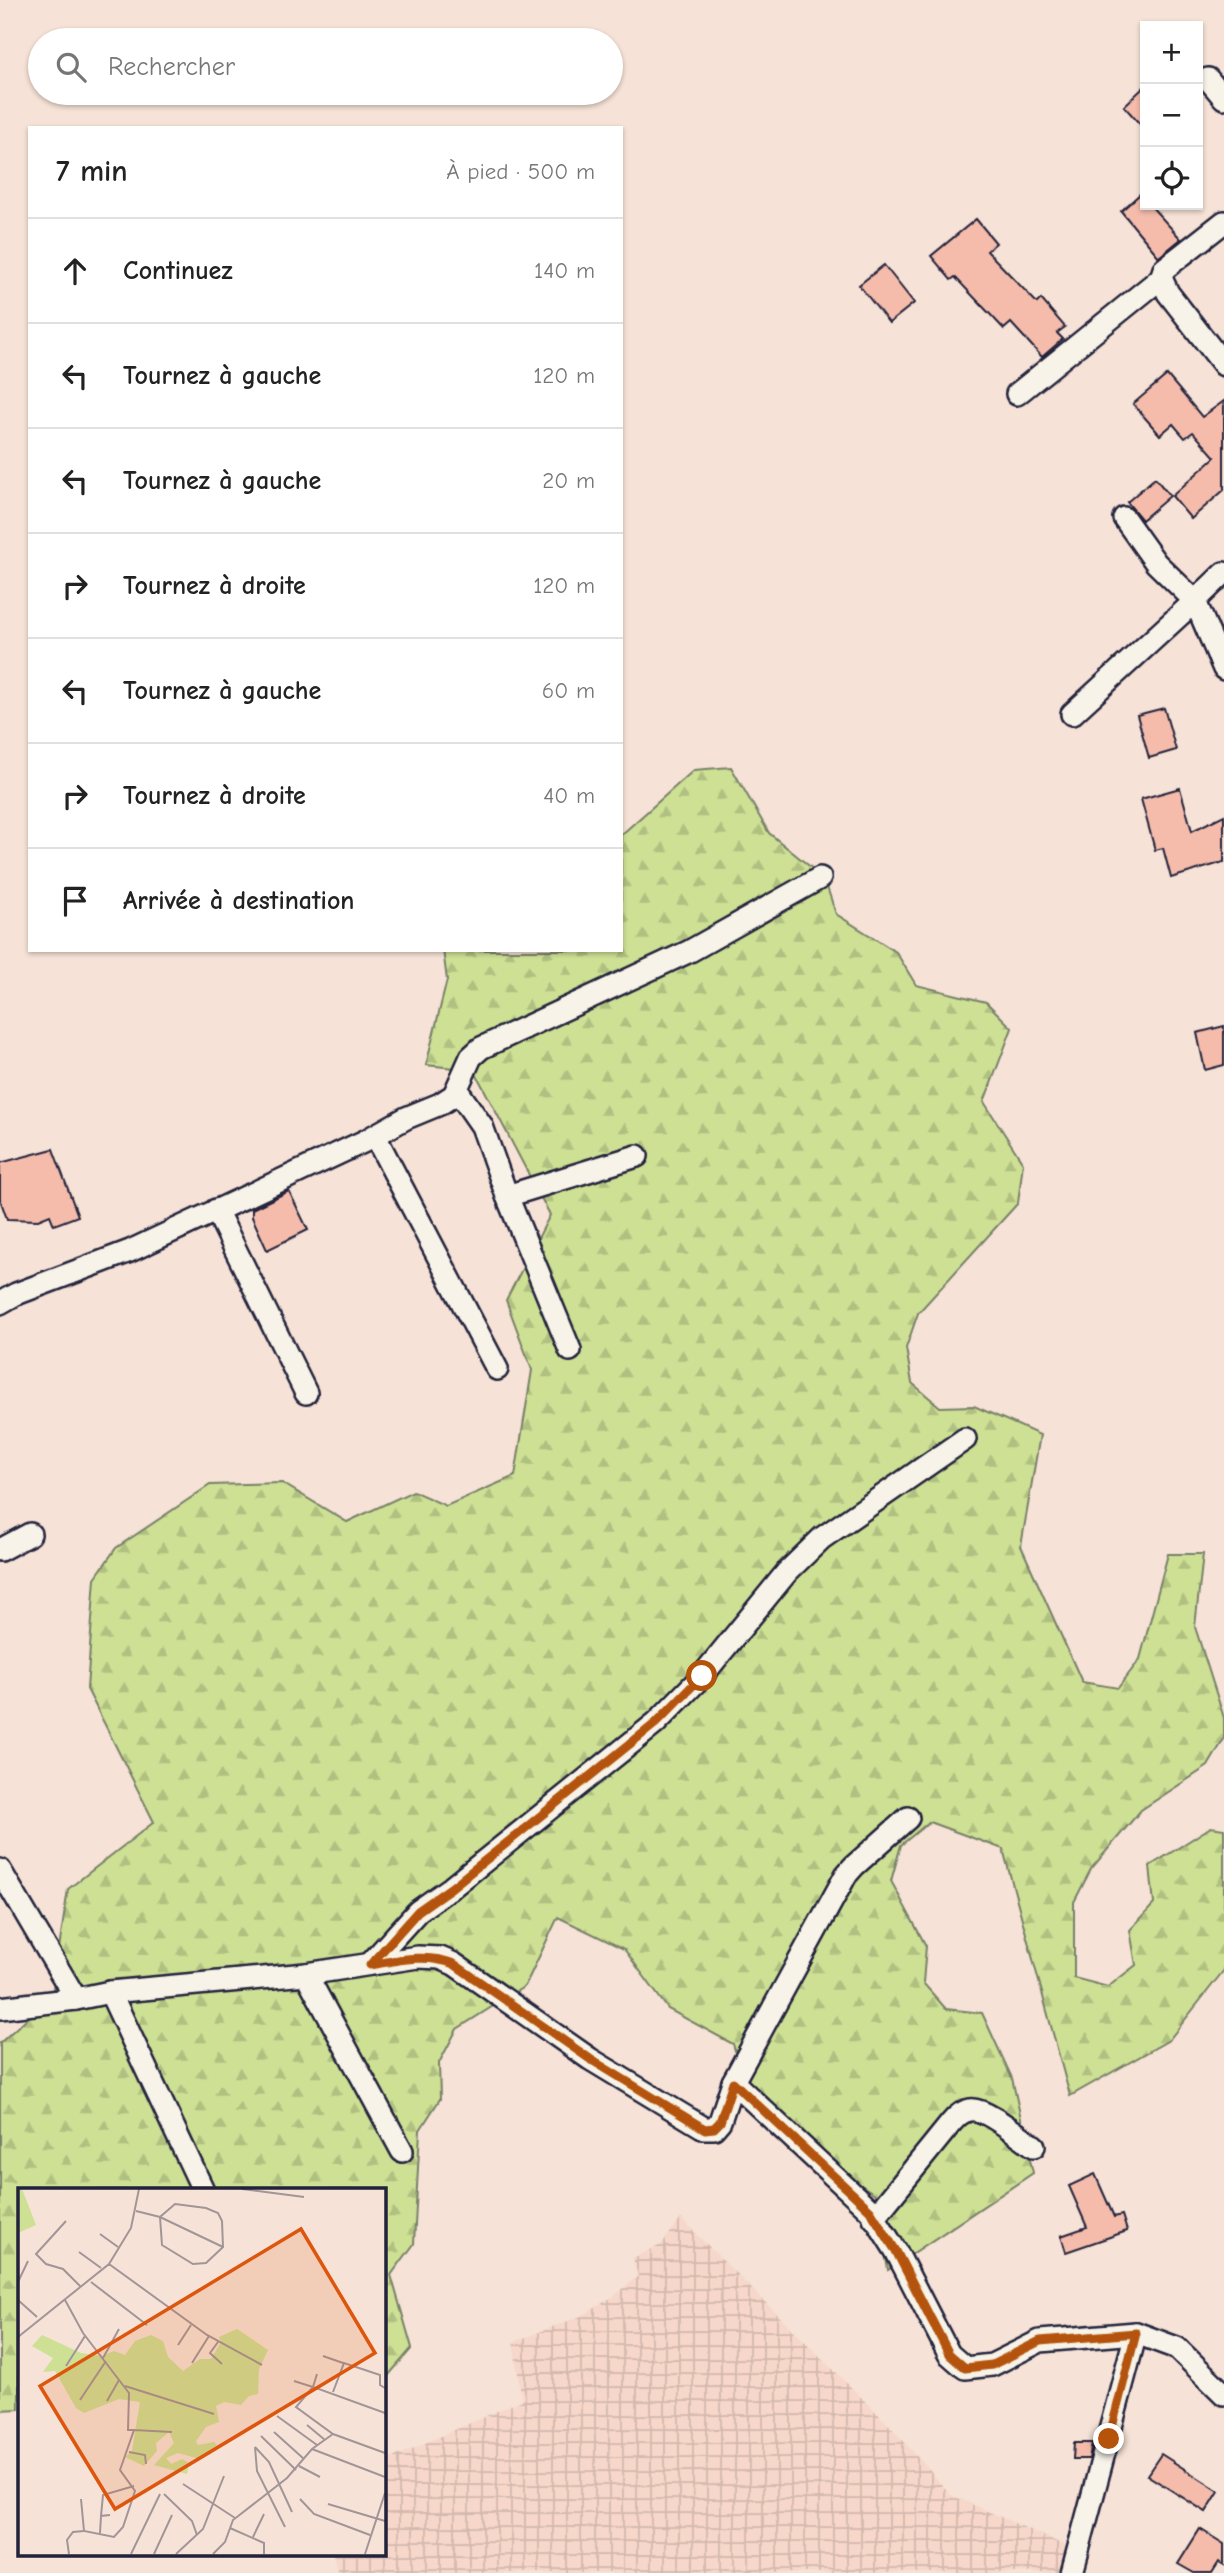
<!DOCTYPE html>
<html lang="fr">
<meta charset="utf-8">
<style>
:root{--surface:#fff;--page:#f2f2f2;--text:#222;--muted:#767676;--line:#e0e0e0}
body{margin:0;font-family:"Comic Neue",sans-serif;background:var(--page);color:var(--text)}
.controls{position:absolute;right:21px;top:21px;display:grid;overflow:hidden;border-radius:0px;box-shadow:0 2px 5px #0004}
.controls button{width:63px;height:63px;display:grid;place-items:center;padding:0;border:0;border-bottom:2px solid var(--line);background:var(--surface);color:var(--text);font:35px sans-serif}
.stop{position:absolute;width:21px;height:21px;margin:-16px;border:5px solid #b45309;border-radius:50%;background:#fff}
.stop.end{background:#b45309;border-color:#fff;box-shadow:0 2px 7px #0008}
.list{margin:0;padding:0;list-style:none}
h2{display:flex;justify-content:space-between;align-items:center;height:91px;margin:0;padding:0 28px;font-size:30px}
h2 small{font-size:23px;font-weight:400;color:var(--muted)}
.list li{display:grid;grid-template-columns:46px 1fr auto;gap:21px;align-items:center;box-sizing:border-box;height:105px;padding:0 28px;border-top:2px solid var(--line)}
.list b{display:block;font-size:26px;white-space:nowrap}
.list em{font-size:23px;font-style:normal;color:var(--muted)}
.icon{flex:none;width:38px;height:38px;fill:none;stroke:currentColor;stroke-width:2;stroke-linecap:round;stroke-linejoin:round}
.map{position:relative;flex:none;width:1224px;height:2573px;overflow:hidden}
.search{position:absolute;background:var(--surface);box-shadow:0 2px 5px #0004;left:28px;top:28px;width:595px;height:77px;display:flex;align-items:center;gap:18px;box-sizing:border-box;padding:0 24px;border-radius:38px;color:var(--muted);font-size:26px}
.panel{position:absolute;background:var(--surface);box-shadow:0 2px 5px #0004;left:28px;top:126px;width:595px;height:826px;border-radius:0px}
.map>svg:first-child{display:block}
.industrial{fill:url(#industrial-grid)}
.forest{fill:url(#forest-firs);stroke:#788168;stroke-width:2}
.building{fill:#f5bcab;stroke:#22223b;stroke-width:2}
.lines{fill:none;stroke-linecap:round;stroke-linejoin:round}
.minor-casing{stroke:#22223b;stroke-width:26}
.minor{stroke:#f7f3e8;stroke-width:21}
.route{stroke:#b45309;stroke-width:9}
.inset-road{fill:none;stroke:#a19598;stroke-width:2}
.view{fill:#de560e;fill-opacity:0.15;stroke:#de560e;stroke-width:3.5}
.inset-edge{fill:none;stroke:#22223b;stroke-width:3.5}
</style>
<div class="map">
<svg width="1224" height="2573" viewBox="0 0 1224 2573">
<defs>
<pattern id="industrial-grid" width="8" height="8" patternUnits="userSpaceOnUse" patternTransform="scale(1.75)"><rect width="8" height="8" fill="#f6d7c9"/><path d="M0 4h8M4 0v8" fill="none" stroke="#d3b8ae"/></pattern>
<pattern id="forest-firs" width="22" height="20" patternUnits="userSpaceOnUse" patternTransform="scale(1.75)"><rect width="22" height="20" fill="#cde094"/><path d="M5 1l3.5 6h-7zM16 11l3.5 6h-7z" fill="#b0c080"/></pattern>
</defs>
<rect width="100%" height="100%" fill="#f6e2d6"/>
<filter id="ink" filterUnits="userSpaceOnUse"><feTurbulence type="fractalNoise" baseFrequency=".0143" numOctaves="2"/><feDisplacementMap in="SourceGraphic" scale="14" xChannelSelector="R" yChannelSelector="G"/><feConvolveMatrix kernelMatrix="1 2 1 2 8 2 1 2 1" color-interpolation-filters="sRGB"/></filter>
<g filter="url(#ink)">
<!-- industrial -->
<polygon class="industrial" points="681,2219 890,2426 951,2495 1075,2550 1064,2573 338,2573 333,2554 383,2554 383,2462 522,2400 513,2342 584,2315 617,2294 638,2276 633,2258 661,2245"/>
<!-- forest -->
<polygon class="forest" points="731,767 769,833 824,878 836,914 896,952 916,985 986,1002 1012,1028 984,1102 1023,1163 1018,1203 918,1313 906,1348 912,1383 940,1407 974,1406 1040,1435 1021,1546 1082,1682 1118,1688 1140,1659 1168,1554 1203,1554 1195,1627 1224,1718 1224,1739 1208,1766 1141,1810 1091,1869 1074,1902 1074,1978 1108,1987 1136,1965 1130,1930 1154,1904 1150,1866 1211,1827 1224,1829 1224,1970 1169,2040 1070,2096 1003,1849 929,1822 901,1845 891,1881 926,1946 923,1983 946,2009 982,2013 1012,2078 1033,2173 888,2270 875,2194 755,2116 733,2044 668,2009 624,1949 558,1917 525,1986 457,2029 439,2063 440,2099 420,2130 414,2244 391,2275 412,2348 388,2376 383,2379 383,2190 19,2190 19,2409 0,2410 0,2043 52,1995 68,1889 154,1822 87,1689 95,1578 116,1548 210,1485 282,1483 347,1522 413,1491 446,1506 515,1476 532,1370 506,1300 550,1215 474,1070 426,1065 447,980 443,950 621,950 621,835 694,770"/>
<!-- building -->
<g class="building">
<polygon points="1145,86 1145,130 1124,106"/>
<polygon points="1140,194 1145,199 1145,205 1150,205 1181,239 1159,257 1121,211"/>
<polygon points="976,219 996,243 987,251 1037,303 1041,299 1065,327 1057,333 1063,339 1042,357 1011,323 1004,329 955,277 951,280 931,256"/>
<polygon points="884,265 914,303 889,323 859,285"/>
<polygon points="1167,375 1202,417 1224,401 1224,490 1191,519 1172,496 1215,457 1193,432 1185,438 1173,424 1160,435 1133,404"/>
<polygon points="1155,478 1170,496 1142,520 1127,502"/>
<polygon points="1164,708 1176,750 1149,758 1137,715"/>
<polygon points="1180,788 1192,831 1224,815 1224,862 1171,878 1163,848 1155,850 1141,799"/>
<polygon points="1224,1026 1224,1065 1205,1070 1197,1033"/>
<polygon points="53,1149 78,1216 54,1225 50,1215 38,1220 7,1219 0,1199 0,1163"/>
<polygon points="289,1191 308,1230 267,1250 252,1217 252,1209"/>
<polygon points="1095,2174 1114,2217 1122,2215 1127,2231 1066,2252 1061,2236 1087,2227 1069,2186"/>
<polygon points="1074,2443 1092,2443 1089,2459 1073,2459"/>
<polygon points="1161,2454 1219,2491 1206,2512 1147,2475"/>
<polygon points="1200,2529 1224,2544 1224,2565 1219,2562 1212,2573 1194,2573 1178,2564"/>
</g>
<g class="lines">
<defs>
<g id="minor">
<polyline points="1208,79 1224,98"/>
<polyline points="1224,222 1164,269 1161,278 1168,293 1224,365"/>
<polyline points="1017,394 1161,278"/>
<polyline points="1124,518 1156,563 1195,601 1224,573"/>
<polyline points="1072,714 1195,601 1224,669"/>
<polyline points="457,1090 482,1126 507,1196 637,1156"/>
<polyline points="375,1136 497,1369"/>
<polyline points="507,1196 570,1350"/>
<polyline points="216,1210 306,1393"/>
<polyline points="0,1303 16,1294 130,1251 365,1141 406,1118 440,1104 454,1095 471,1057 481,1048 690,951 820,878"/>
<polyline points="0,1550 30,1534"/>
<polyline points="0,1870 76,1999"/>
<polyline points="370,1964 418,1911 452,1887 656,1723 702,1676 787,1572 822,1538 965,1439"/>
<polyline points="306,1974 402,2151"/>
<polyline points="110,1992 203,2190"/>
<polyline points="0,2008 76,1999 110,1992 306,1974 418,1957 440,1958 454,1964 590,2059 704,2128 714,2128 720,2121 733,2082 870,2210 896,2251 949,2354 965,2368 992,2365 1040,2341 1136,2333 1177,2348 1224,2394"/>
<polyline points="733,2082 846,1875 854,1866 908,1818"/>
<path d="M 874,2218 L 951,2123 C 956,2117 962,2111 970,2110 C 984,2107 1021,2137 1034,2146"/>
<polyline points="1072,2573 1136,2333"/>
</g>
</defs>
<!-- minor casing -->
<use href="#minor" class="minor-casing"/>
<!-- minor -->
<use href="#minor" class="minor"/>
</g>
</g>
<g class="lines" filter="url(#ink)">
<!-- route -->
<path class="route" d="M 702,1676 L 656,1723 L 452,1887 L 418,1911 L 370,1965 C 398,1960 427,1953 454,1964 L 590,2059 L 705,2129 L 714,2128 L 720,2122 L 733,2082 L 870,2210 L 896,2251 L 949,2354 L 965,2368 L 992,2365 L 1040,2341 L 1136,2333 L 1109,2439"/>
</g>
<!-- overview -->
<g transform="translate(18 2188)">
<rect width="368" height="368" fill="#f6e2d6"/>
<path d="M 0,1 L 4,1 L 18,37 L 0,45 ZM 219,141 L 250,162 L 241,181 L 240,206 L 231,208 L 223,217 L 206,214 L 198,218 L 201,234 L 188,239 L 178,253 L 180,257 L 196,254 L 199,257 L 182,271 L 160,265 L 148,270 L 153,276 L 164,271 L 171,275 L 169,286 L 136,277 L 156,255 L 151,244 L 138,255 L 139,263 L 126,278 L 107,269 L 114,263 L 122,214 L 101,211 L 66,225 L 58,220 L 37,183 L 25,184 L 35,170 L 14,158 L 24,147 L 63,165 L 84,168 L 96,163 L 107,167 L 117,153 L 133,147 L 145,153 L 150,169 L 165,183 L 182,171 L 193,171 L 203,154 L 201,149 Z" fill="#cde094"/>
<path class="inset-road" d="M 224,1 L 286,9M 157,16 L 188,20 L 200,25 L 204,33 L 205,59 L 188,75 L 175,76 L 144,57 L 142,29 ZM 118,23 L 142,29 L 205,59M 48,33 L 18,66 L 28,76 L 45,81 L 62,98M 82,46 L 100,59M 61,64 L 83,80M 91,76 L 189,147 L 244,177M 0,94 L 10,73M 73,94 L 129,137M 0,112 L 19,129M 47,112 L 65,145 L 111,205 L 110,242 L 116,242 L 102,282 L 117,303 L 105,339 L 96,349 L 66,343 L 63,311M 0,149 L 91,76 L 113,40 L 121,1M 200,154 L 192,165 L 204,176M 160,157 L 173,137M 305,168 L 325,175M 85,170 L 101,141M 174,175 L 191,148M 48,178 L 67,148M 299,186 L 295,199 L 367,225M 276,193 L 295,199 L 278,219 L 315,246 L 367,265M 107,198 L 196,226M 315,204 L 326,175 L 362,187 L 362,197 L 367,200M 62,212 L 88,173M 89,213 L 101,192M 259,228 L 299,257M 289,237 L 307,252M 116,242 L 154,244M 256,244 L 286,271M 243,248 L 278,282M 237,259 L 239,283 L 267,339M 237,259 L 251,274 L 274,324M 294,261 L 367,289M 111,264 L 127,267 L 128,276M 281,278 L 302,289M 165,296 L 217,330M 146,306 L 174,333 L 179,347M 282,311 L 296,326 L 352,347M 310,316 L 367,333M 83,328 L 85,307 L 116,298M 212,340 L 246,355 L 246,366M 82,345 L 83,328 L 92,327M 235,349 L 246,326M 51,366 L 49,352 L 55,344 L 66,343M 113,366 L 142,306M 136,366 L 154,327M 158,366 L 185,341 L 206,288M 195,366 L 207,354 L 215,332 L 269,290 L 294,261 L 315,246M 347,366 L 367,305"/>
<path class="view" d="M 283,41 L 357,165 L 97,321 L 22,198 Z"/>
<rect width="368" height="368" class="inset-edge"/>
</g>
</svg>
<div class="controls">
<button>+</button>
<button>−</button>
<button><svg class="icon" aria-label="locate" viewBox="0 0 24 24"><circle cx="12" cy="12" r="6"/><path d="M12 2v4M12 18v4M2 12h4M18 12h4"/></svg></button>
</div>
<div class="stop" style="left:702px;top:1676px"></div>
<div class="stop end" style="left:1109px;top:2439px"></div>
<div class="search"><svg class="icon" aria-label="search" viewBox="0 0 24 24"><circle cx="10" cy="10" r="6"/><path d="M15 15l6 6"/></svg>Rechercher</div>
<section class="panel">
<h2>7 min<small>À pied · 500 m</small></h2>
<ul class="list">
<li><svg class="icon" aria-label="ahead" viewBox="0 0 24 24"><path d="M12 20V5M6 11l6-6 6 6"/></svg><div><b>Continuez</b></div><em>140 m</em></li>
<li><svg class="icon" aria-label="left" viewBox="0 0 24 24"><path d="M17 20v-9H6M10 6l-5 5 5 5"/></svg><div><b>Tournez à gauche</b></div><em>120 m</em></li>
<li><svg class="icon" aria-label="left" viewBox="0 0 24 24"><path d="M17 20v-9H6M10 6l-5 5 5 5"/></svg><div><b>Tournez à gauche</b></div><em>20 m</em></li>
<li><svg class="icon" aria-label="right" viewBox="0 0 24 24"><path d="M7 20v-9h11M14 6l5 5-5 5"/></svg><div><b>Tournez à droite</b></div><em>120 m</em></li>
<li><svg class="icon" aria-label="left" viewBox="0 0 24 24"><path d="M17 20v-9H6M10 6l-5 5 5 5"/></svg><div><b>Tournez à gauche</b></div><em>60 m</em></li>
<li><svg class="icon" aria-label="right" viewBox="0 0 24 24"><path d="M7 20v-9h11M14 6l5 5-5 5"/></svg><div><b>Tournez à droite</b></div><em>40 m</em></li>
<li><svg class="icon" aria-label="arrive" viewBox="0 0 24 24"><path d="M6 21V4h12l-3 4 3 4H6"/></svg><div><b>Arrivée à destination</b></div></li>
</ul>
</section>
</div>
